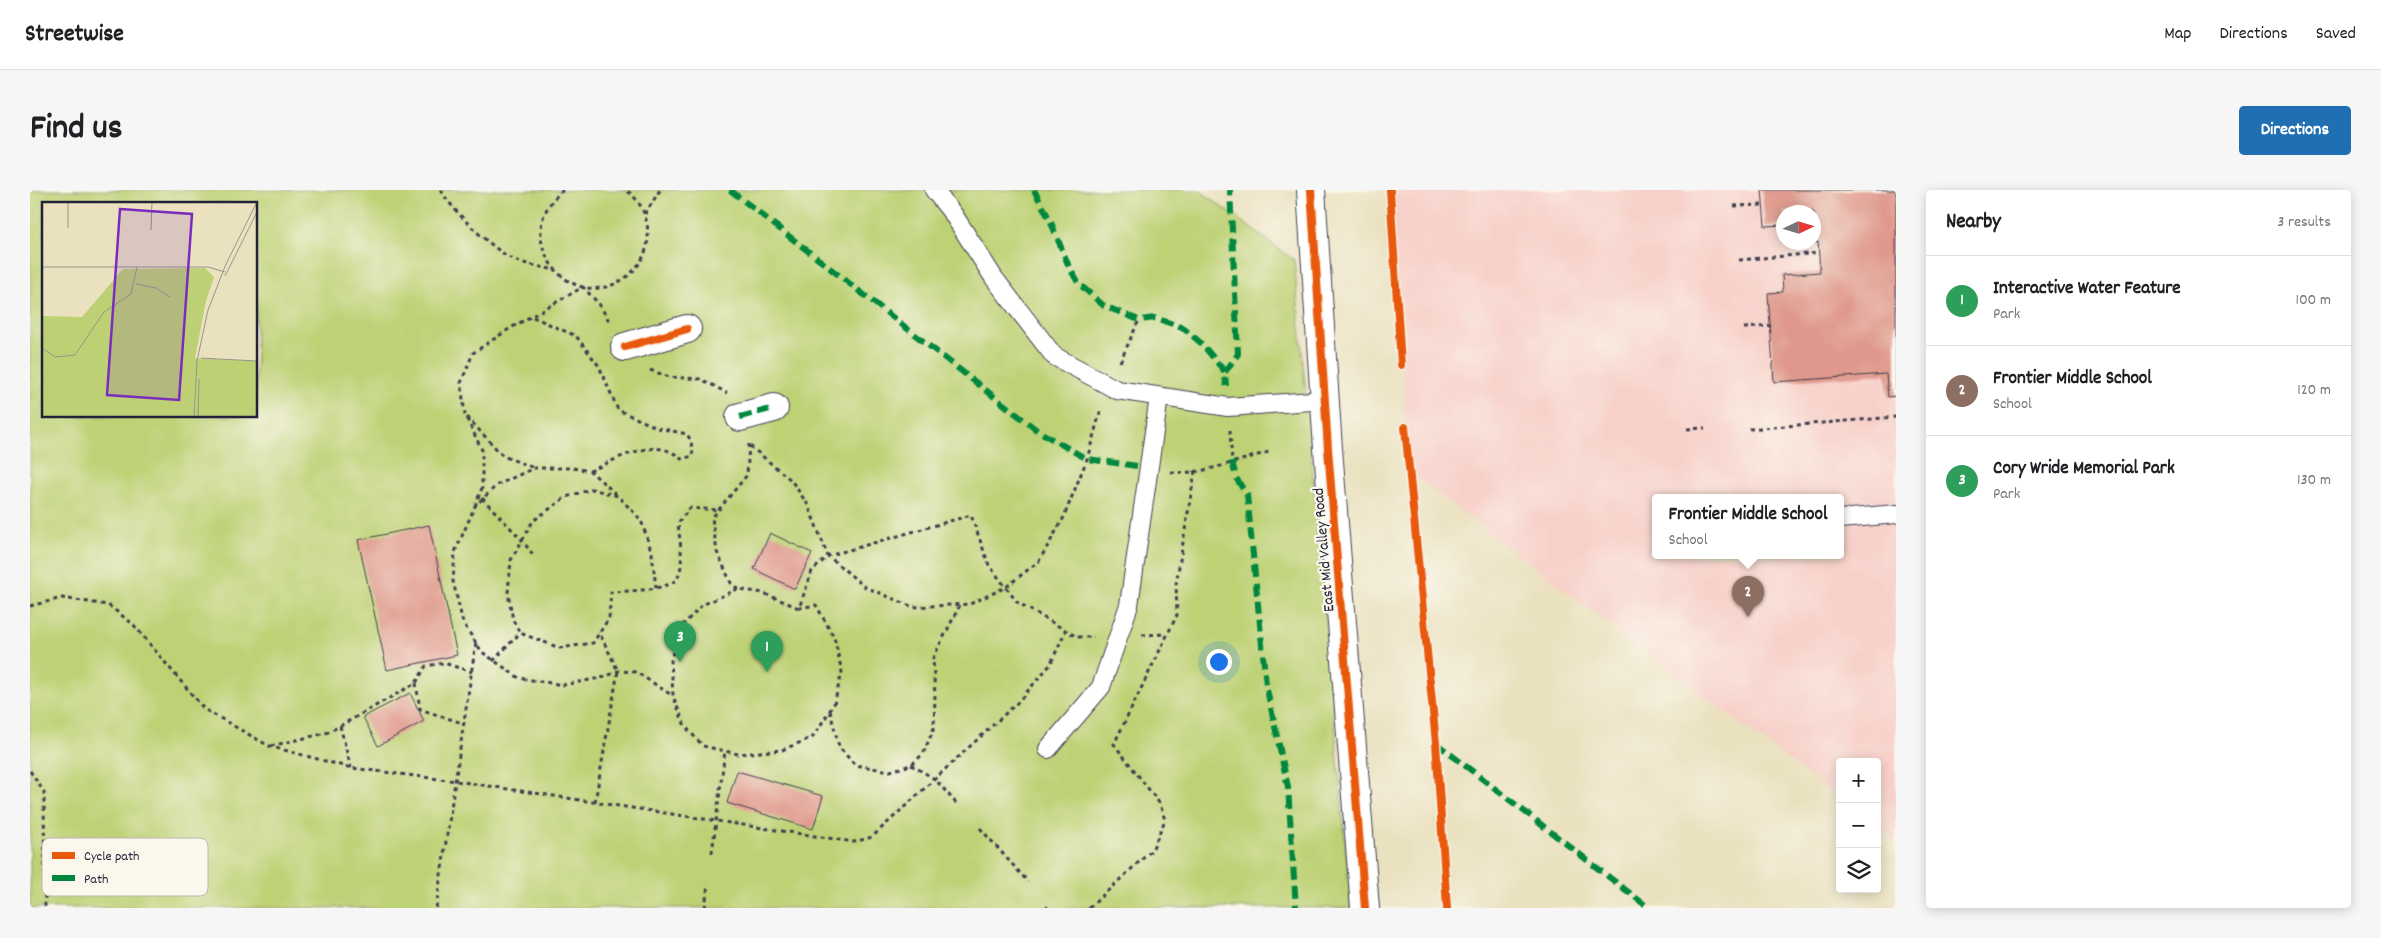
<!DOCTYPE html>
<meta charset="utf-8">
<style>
:root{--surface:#fff;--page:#f6f6f6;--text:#202124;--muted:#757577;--line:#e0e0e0;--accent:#1f6fb2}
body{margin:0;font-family:Dekko,sans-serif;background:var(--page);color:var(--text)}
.controls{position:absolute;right:15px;bottom:15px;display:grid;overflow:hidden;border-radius:5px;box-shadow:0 2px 12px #0003}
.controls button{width:45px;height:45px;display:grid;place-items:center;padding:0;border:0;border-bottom:1px solid var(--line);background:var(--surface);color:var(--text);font:25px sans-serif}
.compass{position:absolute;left:1746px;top:15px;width:45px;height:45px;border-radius:50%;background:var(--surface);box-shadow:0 2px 12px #0003;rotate:86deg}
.you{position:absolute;left:1188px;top:471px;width:18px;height:18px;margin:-12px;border:4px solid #fff;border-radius:50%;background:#1a73e8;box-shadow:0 0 0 8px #1a73e833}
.badge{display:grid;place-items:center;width:32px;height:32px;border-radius:50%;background:var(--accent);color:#fff;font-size:16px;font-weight:700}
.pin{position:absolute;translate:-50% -41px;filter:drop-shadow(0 1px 2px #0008)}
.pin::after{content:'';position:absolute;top:26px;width:18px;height:15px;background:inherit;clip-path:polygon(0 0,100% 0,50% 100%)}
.popup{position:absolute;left:1622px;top:304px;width:192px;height:65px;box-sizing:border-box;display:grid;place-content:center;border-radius:5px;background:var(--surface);filter:drop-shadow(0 1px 4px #0005);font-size:16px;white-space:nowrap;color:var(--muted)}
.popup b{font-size:19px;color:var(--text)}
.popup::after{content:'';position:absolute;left:50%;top:100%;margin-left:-10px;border:10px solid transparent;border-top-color:var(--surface)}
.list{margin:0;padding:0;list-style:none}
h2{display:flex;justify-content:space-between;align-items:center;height:65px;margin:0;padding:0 20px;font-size:21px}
h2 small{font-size:16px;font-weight:400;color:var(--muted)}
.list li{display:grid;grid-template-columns:32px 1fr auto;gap:15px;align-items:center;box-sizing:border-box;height:90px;padding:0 20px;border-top:1px solid var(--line)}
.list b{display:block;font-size:19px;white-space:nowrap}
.list p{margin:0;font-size:16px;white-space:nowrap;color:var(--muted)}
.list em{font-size:16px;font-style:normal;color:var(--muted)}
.icon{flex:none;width:28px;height:28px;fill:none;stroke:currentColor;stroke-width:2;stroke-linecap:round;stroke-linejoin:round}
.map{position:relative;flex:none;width:1866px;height:718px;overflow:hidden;border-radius:5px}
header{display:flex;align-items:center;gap:30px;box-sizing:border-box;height:70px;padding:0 25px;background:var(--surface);border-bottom:1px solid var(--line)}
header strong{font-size:24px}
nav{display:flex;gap:28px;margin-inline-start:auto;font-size:18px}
.intro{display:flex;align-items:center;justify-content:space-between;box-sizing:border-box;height:120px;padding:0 30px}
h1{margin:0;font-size:35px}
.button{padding:12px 22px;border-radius:5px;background:var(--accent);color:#fff;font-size:18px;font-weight:700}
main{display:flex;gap:30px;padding:0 30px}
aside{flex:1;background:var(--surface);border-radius:5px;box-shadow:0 2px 12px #0003}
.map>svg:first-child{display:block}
.built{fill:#f7d0c9;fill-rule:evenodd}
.green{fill:#bdd174;stroke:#707a58;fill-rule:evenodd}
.building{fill:#df988b}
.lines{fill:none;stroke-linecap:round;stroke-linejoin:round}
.service-casing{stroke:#403f4f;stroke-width:20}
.minor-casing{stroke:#403f4f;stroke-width:30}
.tertiary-casing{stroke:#403f4f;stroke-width:30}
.path{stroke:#403f4f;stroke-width:3;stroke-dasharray:4 4;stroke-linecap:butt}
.service{stroke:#fff;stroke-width:18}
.minor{stroke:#fff;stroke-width:28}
.tertiary{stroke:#fff;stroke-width:28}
.quiet{stroke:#00873e;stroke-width:6;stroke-dasharray:12 6;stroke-linecap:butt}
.cycleway-casing{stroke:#fbf7ec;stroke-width:11}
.cycleway{stroke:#e8590c;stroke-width:8}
.labels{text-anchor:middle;stroke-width:4.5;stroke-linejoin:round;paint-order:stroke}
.street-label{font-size:16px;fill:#22223b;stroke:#fbf7ec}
.inset-road{fill:none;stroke:#9a958a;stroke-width:1}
.view{fill:#7b2cbf;fill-opacity:0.15;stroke:#7b2cbf;stroke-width:2.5}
.inset-edge{fill:none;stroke:#22223b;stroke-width:2.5}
.key{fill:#fbf7ec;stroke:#bab7b7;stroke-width:1}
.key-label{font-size:14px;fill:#22223b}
</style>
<header>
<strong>Streetwise</strong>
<nav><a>Map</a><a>Directions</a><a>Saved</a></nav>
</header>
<div class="intro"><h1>Find us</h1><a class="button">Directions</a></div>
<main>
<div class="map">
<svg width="1866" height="718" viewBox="0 0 1866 718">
<rect width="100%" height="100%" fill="#fbf7ec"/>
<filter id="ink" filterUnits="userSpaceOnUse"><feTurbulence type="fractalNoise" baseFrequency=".02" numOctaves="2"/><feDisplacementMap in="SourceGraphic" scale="10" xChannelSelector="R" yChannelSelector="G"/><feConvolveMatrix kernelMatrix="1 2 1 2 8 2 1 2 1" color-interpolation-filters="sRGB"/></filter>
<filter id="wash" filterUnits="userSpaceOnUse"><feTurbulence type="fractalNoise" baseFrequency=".0096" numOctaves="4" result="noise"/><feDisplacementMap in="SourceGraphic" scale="20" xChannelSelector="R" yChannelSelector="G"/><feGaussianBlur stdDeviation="1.12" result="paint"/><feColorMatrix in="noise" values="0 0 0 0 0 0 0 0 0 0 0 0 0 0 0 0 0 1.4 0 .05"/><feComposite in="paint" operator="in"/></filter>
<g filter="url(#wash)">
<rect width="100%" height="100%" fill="#eae1bf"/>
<!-- built -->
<path class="built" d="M 1360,0 L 1866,0 L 1866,652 L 1847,637 L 1847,572 L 1810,572 L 1810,609 L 1379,282 ZM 1754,22 L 1784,22 L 1784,52 L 1754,52 ZM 1626,308 L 1810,308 L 1810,366 L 1626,366 Z"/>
<!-- green -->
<path class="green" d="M 0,0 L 1169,0 L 1264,70 L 1321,718 L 0,718 ZM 14,14 L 226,14 L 226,226 L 14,226 Z"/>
<g id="blocks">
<!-- building -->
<g class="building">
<polygon points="1732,0 1866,0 1866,206 1858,207 1856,184 1744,192 1738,103 1753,102 1752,85 1790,82 1788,52 1784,53 1784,22 1754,22 1754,35 1735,36"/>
<polygon points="399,335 427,465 357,480 328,350"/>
<polygon points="740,343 782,363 765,399 724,379"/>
<polygon points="380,503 394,531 348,556 333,527"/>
<polygon points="707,581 793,606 783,639 697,613"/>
</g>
</g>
</g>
<g filter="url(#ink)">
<use href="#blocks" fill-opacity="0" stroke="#403f4f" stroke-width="1"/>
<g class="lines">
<defs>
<g id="service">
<polyline points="904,0 923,24 964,88 1024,166 1087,200 1198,217 1295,210"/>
<polyline points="1810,329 1866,324"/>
<polyline points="1018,559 1071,497 1099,415 1129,207"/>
</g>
<g id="minor">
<polyline points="595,157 657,139"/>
<polyline points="710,227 744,218"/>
</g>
<polyline id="tertiary" points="1281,0 1298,259 1335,718"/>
</defs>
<!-- service casing -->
<use href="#service" class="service-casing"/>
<!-- minor casing -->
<use href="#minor" class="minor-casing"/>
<!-- tertiary casing -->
<use href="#tertiary" class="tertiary-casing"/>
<!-- path -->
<g class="path">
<path d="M 411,0 C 420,19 467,64 487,71 C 499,75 512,77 525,80"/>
<path d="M 533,0 C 524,8 517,16 513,28 C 504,57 524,89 552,97 C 584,105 618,78 618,46 C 618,28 611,10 596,0"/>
<polyline points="1704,16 1734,15"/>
<polyline points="615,24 630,0"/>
<polyline points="1709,70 1789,63"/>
<path d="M 503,127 L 546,146 L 569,176 L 588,220 L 628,238 L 657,244 L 661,251 L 663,266 L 651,269 C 626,244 586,270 560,281"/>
<polyline points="1714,138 1741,136"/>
<polyline points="1090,172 1109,130"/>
<polyline points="620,180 639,187 671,189 697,203"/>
<polyline points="437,227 473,266 504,278"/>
<polyline points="1657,239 1675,238"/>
<polyline points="1719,239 1866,227"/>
<polyline points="1200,240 1202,271"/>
<polyline points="719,254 717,285 682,328 687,362 701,393 708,399 733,403 769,418 782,381 798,366 941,325 959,375 987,412 1047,447 1064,447"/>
<polyline points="720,256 761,290 778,315 798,366 835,397 883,417 940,414 976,397 1009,371 1033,329 1057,269 1071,219"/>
<path d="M 1141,282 C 1170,286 1211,269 1239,262"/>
<polyline points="586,304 560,281 543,278 504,278 467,295 445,316 425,362 423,391 433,433 452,462 489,488 533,495 575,487 588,481 606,482 643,506"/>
<polyline points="452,308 492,350 504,366"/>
<polyline points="445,316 452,298 452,260 435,225 431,193 443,163 479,139 553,97 569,114 581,134"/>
<path d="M 626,398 L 622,363 L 611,330 L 588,306 L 562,299 L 536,307 L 503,331 L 481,370 L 478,403 L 483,430 L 490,443 L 530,458 L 563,453 L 579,428 L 581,402 C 595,401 641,401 648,387 C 655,373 649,348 648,333 L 660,318 L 689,320"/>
<polyline points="708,399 672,415 649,439 641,470 643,506 655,536 673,556 708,564 752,560 783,547 804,514 812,482 804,447 786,415 769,418"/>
<polyline points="0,416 32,408 78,415 103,434 174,519 239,556 321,578 426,591 824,652 842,647 989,511 1020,475 1036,440"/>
<polyline points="1112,445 1136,444"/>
<polyline points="463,471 490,443"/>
<polyline points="386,493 390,519 435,534"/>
<polyline points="800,521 809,557 825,575 860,581 881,575 893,564 904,538 905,507 903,468 930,415"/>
<polyline points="310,536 321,578"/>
<polyline points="241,556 296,543 310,536 386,493 396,476 414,473 442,482"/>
<polyline points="881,575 905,589 926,613"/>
<polyline points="0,581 14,602 15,718"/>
<polyline points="565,612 588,481 569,442"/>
<polyline points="950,638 998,692"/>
<polyline points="682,663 695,561"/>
<polyline points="1016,716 1017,718"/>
<polyline points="406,718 446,452"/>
<polyline points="675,718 678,694"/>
<polyline points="1059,718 1122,660 1135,630 1130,614 1084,554 1147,425 1146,394 1165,281"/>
</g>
<!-- service -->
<use href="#service" class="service"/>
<!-- minor -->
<use href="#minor" class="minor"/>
<!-- tertiary -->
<use href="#tertiary" class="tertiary"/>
<!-- quiet -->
<g class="quiet">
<polyline points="700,0 1008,241 1057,269 1107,276"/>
<polyline points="1004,0 1020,30 1039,77 1049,94 1074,116 1109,130 1125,128 1152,137 1172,154 1195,182 1196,196"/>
<polyline points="1195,182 1208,164 1200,0"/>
<polyline points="710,227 744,218"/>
<polyline points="1202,271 1206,288 1217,305 1236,495 1258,597 1266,718"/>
<polyline points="1406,553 1619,718"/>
</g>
<defs>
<g id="cycleway">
<polyline points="1281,0 1298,259 1335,718"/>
<polyline points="1360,0 1371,175"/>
<polyline points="595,157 657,139"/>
<polyline points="1375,237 1406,553 1417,718"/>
</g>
</defs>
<!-- cycleway casing -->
<use href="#cycleway" class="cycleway-casing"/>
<!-- cycleway -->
<use href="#cycleway" class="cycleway"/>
</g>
</g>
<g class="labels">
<!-- street labels -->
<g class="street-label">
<text transform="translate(1292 360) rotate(-95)" y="6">East Mid Valley Road</text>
</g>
</g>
<!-- overview -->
<g transform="translate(12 12)">
<rect width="215" height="215" fill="#eae1bf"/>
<path d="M 163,66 L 172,75 L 164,99 L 153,156 L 215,159 L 215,215 L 0,215 L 0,114 L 40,115 L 81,67 Z" fill="#bdd174"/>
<path class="inset-road" d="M 26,26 L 26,0M 109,28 L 110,0M 0,65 L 166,65 L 183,70M 183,74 L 215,10M 94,82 L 114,86 L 128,95M 0,146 L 13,155 L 33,153 L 62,110 L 89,92 L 95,65M 159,156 L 215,159M 152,215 L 155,159 L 166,108 L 184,62 L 215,0M 156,215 L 157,177M 215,215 L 215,192"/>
<path class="view" d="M 78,7 L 150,12 L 137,198 L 65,193 Z"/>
<rect width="215" height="215" class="inset-edge"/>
</g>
<!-- legend -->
<rect x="12" y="648" width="166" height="58" rx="8" class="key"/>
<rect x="22" y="662" width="23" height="7" fill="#e8590c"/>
<rect x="22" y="685" width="23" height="6" fill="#00873e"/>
<g class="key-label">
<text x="54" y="670">Cycle path</text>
<text x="54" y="693">Path</text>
</g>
</svg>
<div class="controls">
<button>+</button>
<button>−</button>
<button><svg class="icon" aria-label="layers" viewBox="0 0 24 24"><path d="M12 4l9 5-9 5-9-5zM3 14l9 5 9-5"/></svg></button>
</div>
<svg class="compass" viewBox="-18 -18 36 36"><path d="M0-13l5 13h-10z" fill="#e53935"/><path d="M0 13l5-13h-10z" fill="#757577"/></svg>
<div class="you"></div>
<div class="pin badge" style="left:737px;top:482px;background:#2e9e5b">1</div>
<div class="pin badge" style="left:1718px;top:427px;background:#8d6e63">2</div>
<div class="popup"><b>Frontier Middle School</b>School</div>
<div class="pin badge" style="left:650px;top:472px;background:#2e9e5b">3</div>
</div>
<aside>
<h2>Nearby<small>3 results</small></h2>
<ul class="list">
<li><span class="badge" style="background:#2e9e5b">1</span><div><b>Interactive Water Feature</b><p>Park</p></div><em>100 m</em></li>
<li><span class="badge" style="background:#8d6e63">2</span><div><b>Frontier Middle School</b><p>School</p></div><em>120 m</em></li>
<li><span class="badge" style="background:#2e9e5b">3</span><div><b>Cory Wride Memorial Park</b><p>Park</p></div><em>130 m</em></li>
</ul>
</aside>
</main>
